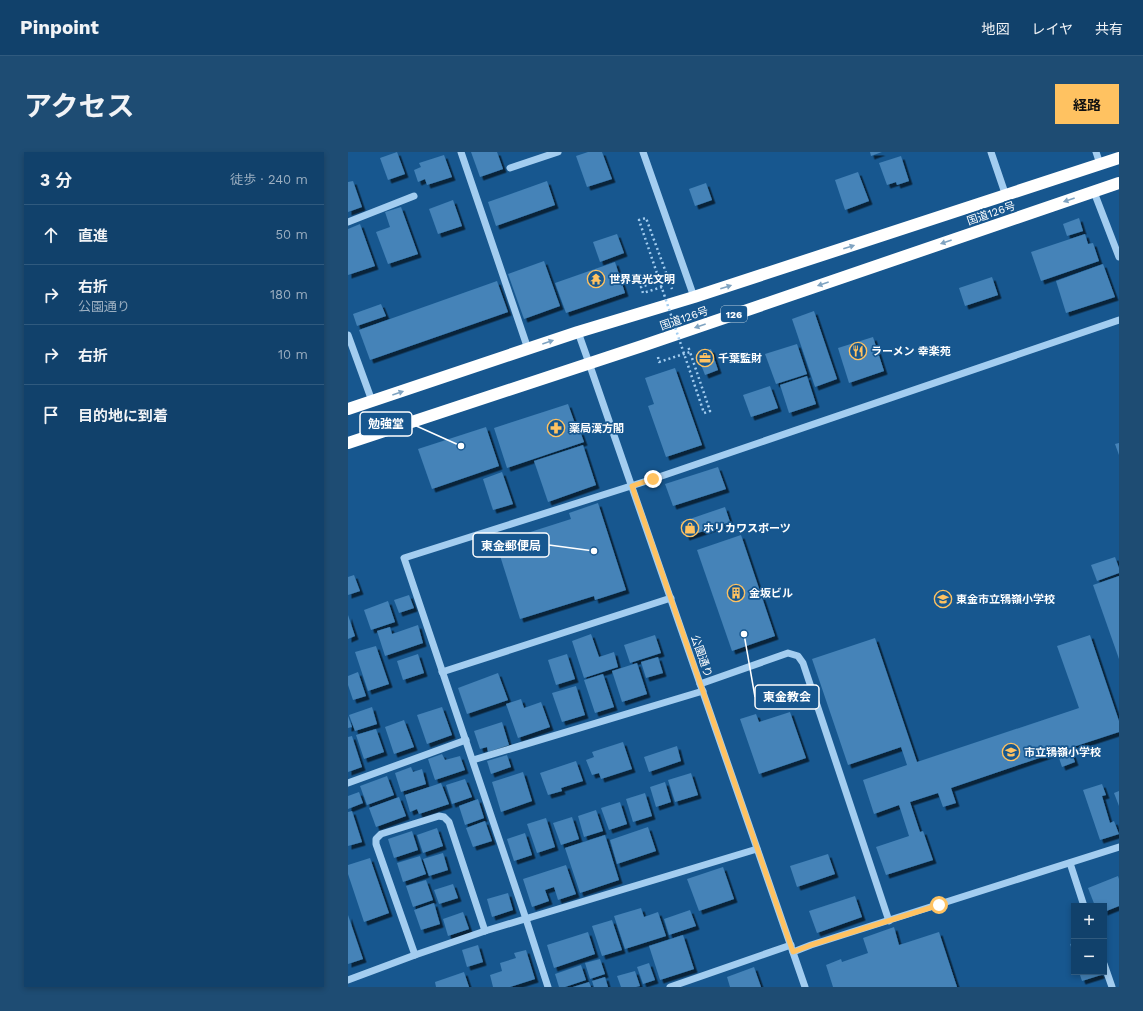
<!DOCTYPE html>
<html lang="ja">
<meta charset="utf-8">
<style>
:root{--surface:#11416b;--page:#1e4c73;--text:#f1f3f6;--muted:#9cafc1;--line:#305a7e;--accent:#ffc261}
body{margin:0;font-family:"Work Sans","Noto Sans JP",sans-serif;background:var(--page);color:var(--text)}
.controls{position:absolute;right:12px;bottom:12px;display:grid;overflow:hidden;border-radius:0px;box-shadow:0 2px 6px #0003}
.controls button{width:36px;height:36px;display:grid;place-items:center;padding:0;border:0;border-bottom:1px solid var(--line);background:var(--surface);color:var(--text);font:20px sans-serif}
.stop{position:absolute;width:12px;height:12px;margin:-9px;border:3px solid #ffc261;border-radius:50%;background:#fff}
.stop.end{background:#ffc261;border-color:#fff;box-shadow:0 1px 4px #0008}
.list{margin:0;padding:0;list-style:none}
h2{display:flex;justify-content:space-between;align-items:center;height:52px;margin:0;padding:0 16px;font-size:17px}
h2 small{font-size:13px;font-weight:400;color:var(--muted)}
.list li{display:grid;grid-template-columns:26px 1fr auto;gap:12px;align-items:center;box-sizing:border-box;height:60px;padding:0 16px;border-top:1px solid var(--line)}
.list b{display:block;font-size:15px;white-space:nowrap}
.list p{margin:0;font-size:13px;white-space:nowrap;color:var(--muted)}
.list em{font-size:13px;font-style:normal;color:var(--muted)}
.icon{flex:none;width:22px;height:22px;fill:none;stroke:currentColor;stroke-width:2;stroke-linecap:round;stroke-linejoin:round}
.map{position:relative;flex:none;width:771px;height:835px;overflow:hidden;border-radius:0px}
header{display:flex;align-items:center;gap:24px;box-sizing:border-box;height:56px;padding:0 20px;background:var(--surface);border-bottom:1px solid var(--line)}
header strong{font-size:19px}
nav{display:flex;gap:22px;margin-inline-start:auto;font-size:14px}
.intro{display:flex;align-items:center;justify-content:space-between;box-sizing:border-box;height:96px;padding:0 24px}
h1{margin:0;font-size:28px}
.button{padding:10px 18px;border-radius:0px;background:var(--accent);color:#111;font-size:14px;font-weight:700}
main{display:flex;gap:24px;padding:0 24px}
aside{flex:1;background:var(--surface);border-radius:0px;box-shadow:0 2px 6px #0003}
.map>svg:first-child{display:block}
.building{fill:#4483b8;filter:url(#shadow)}
.lines{fill:none;stroke-linecap:round;stroke-linejoin:round}
.path{stroke:#a3cdf0;stroke-width:2.5;stroke-dasharray:2 3;stroke-linecap:butt}
.minor{stroke:#a3cdf0;stroke-width:7}
.highway{stroke:#fff;stroke-width:12}
.path-bridge{stroke:#a3cdf0;stroke-width:2.5;stroke-dasharray:2 3;stroke-linecap:butt}
.oneway{fill:#7fa3c1}
.route{stroke:#ffc261;stroke-width:5}
.labels{text-anchor:middle;stroke-width:3.5;stroke-linejoin:round;paint-order:stroke}
.shield{fill:#17578f;stroke:#b9cddd;stroke-width:1}
.shield-label{font-size:10px;font-weight:bold;fill:#fff}
.street-label{font-size:11px;fill:#fff;stroke:#17578f}
.poi-label{font-size:11px;font-weight:bold;fill:#fff;stroke:#17578f;text-anchor:start}
.leader{fill:none;stroke:#fff;stroke-width:1.5}
.callout-dot{fill:#fff;stroke:#17578f;stroke-width:1.5}
.callout{fill:#17578f;stroke:#fff;stroke-width:1.5}
.callout-label{font-size:12px;text-anchor:middle;font-weight:bold;fill:#fff}
</style>
<header>
<strong>Pinpoint</strong>
<nav><a>地図</a><a>レイヤ</a><a>共有</a></nav>
</header>
<div class="intro"><h1>アクセス</h1><a class="button">経路</a></div>
<main>
<aside>
<h2>3 分<small>徒歩 · 240 m</small></h2>
<ul class="list">
<li><svg class="icon" aria-label="ahead" viewBox="0 0 24 24"><path d="M12 20V5M6 11l6-6 6 6"/></svg><div><b>直進</b></div><em>50 m</em></li>
<li><svg class="icon" aria-label="right" viewBox="0 0 24 24"><path d="M7 20v-9h11M14 6l5 5-5 5"/></svg><div><b>右折</b><p>公園通り</p></div><em>180 m</em></li>
<li><svg class="icon" aria-label="right" viewBox="0 0 24 24"><path d="M7 20v-9h11M14 6l5 5-5 5"/></svg><div><b>右折</b></div><em>10 m</em></li>
<li><svg class="icon" aria-label="arrive" viewBox="0 0 24 24"><path d="M6 21V4h12l-3 4 3 4H6"/></svg><div><b>目的地に到着</b></div></li>
</ul>
</aside>
<div class="map">
<svg width="771" height="835" viewBox="0 0 771 835">
<defs>
<filter id="shadow"><feDropShadow dx="3.5" dy="3.5" stdDeviation="0" flood-color="#0009"/></filter>
</defs>
<rect width="100%" height="100%" fill="#17578f"/>
<!-- building -->
<g class="building">
<polygon points="49,0 57,22 40,28 32,6"/>
<polygon points="123,0 149,0 155,17 132,25"/>
<polygon points="240,0 254,0 264,27 239,35 228,4"/>
<polygon points="522,0 534,0 523,4"/>
<polygon points="96,3 104,25 79,33 77,27 70,30 66,18 73,15 71,11"/>
<polygon points="553,4 561,29 549,33 548,30 539,33 531,11"/>
<polygon points="510,20 521,49 497,58 487,28"/>
<polygon points="5,29 14,55 0,60 0,30"/>
<polygon points="199,29 207,53 148,74 140,50"/>
<polygon points="358,31 364,48 347,54 341,37"/>
<polygon points="105,48 114,74 90,82 81,57"/>
<polygon points="53,55 70,102 40,112 28,80 42,75 37,60"/>
<polygon points="731,66 735,79 719,84 715,72"/>
<polygon points="12,72 27,114 0,123 0,77"/>
<polygon points="269,82 276,101 252,110 245,90"/>
<polygon points="737,82 740,92 745,91 751,109 693,129 683,100"/>
<polygon points="196,109 212,154 176,167 160,122"/>
<polygon points="267,110 277,141 218,161 207,131"/>
<polygon points="755,112 767,145 718,161 708,129"/>
<polygon points="644,125 650,143 617,154 611,136"/>
<polygon points="149,129 160,160 22,208 11,178"/>
<polygon points="33,152 38,164 9,174 5,162"/>
<polygon points="466,159 489,227 467,235 444,167"/>
<polygon points="525,185 536,219 501,231 490,196"/>
<polygon points="449,192 459,222 428,232 417,202"/>
<polygon points="363,197 370,218 357,223 349,202"/>
<polygon points="327,216 354,293 318,305 300,254 306,252 297,226"/>
<polygon points="459,224 468,252 441,261 432,233"/>
<polygon points="422,234 430,256 403,265 395,243"/>
<polygon points="220,252 230,280 232,279 236,290 159,316 146,276"/>
<polygon points="138,275 151,314 84,337 70,297"/>
<polygon points="771,291 771,303 767,292"/>
<polygon points="235,293 248,333 200,350 186,309"/>
<polygon points="370,315 378,337 325,354 317,332"/>
<polygon points="154,320 165,352 145,358 135,327"/>
<polygon points="250,351 278,438 247,448 246,444 172,467 148,391 223,367 221,361"/>
<polygon points="377,355 382,370 338,385 333,370"/>
<polygon points="393,383 427,484 384,499 349,398"/>
<polygon points="767,405 771,416 771,421 749,429 743,413"/>
<polygon points="6,423 12,439 0,443 0,425"/>
<polygon points="771,424 771,507 745,433"/>
<polygon points="61,443 66,456 51,461 46,448"/>
<polygon points="40,449 47,470 23,478 16,458"/>
<polygon points="0,463 7,484 0,487"/>
<polygon points="70,473 75,491 37,504 29,479 42,475 44,482"/>
<polygon points="243,482 251,505 266,500 270,515 236,526 224,489"/>
<polygon points="307,483 313,501 282,511 276,493"/>
<polygon points="742,483 771,569 771,580 722,596 727,610 714,615 709,600 603,636 608,651 595,655 590,641 562,650 572,680 575,679 585,708 538,723 528,695 561,684 551,653 526,662 515,628 559,613 553,595 500,613 464,507 527,486 569,610 731,556 709,494"/>
<polygon points="28,494 41,532 20,539 7,500"/>
<polygon points="70,502 76,521 55,528 49,509"/>
<polygon points="219,502 227,527 208,533 200,508"/>
<polygon points="310,505 315,521 298,526 293,510"/>
<polygon points="289,511 299,542 274,550 264,519"/>
<polygon points="10,520 18,544 5,548 0,533 0,524"/>
<polygon points="150,521 160,548 119,562 110,536"/>
<polygon points="255,522 266,555 247,561 236,528"/>
<polygon points="228,534 237,563 214,570 204,541"/>
<polygon points="173,547 176,556 193,550 202,575 170,586 158,552"/>
<polygon points="24,555 29,572 7,579 1,563"/>
<polygon points="94,555 104,583 79,592 69,563"/>
<polygon points="442,560 458,606 411,622 392,567 408,562 411,570"/>
<polygon points="0,564 4,575 0,576"/>
<polygon points="56,568 66,595 46,602 37,575"/>
<polygon points="154,570 161,593 140,600 139,595 132,597 126,579"/>
<polygon points="28,577 36,600 16,607 8,583"/>
<polygon points="4,584 14,615 0,620 0,585"/>
<polygon points="275,590 284,617 253,627 251,621 244,623 238,608 246,605 244,600"/>
<polygon points="329,594 333,609 301,620 296,605"/>
<polygon points="94,602 97,608 112,604 117,618 87,628 80,607"/>
<polygon points="159,603 163,615 143,622 139,609"/>
<polygon points="228,609 235,629 213,636 214,639 200,643 192,621"/>
<polygon points="63,615 65,620 74,617 78,632 53,640 47,621"/>
<polygon points="175,620 184,649 153,660 144,630"/>
<polygon points="343,621 350,643 327,650 320,628"/>
<polygon points="39,624 46,643 19,653 12,634"/>
<polygon points="117,627 124,645 104,652 98,633"/>
<polygon points="317,630 323,650 308,655 302,635"/>
<polygon points="93,631 101,652 71,662 69,657 62,660 57,643"/>
<polygon points="754,632 758,643 754,644 762,671 766,669 771,682 752,688 735,638"/>
<polygon points="771,639 771,654 766,641"/>
<polygon points="11,640 15,651 0,657 0,644"/>
<polygon points="297,641 304,664 285,670 278,647"/>
<polygon points="51,645 58,664 28,675 21,656"/>
<polygon points="130,647 136,666 117,673 111,654"/>
<polygon points="272,650 279,672 261,678 253,656"/>
<polygon points="248,658 255,679 236,685 230,664"/>
<polygon points="4,659 14,690 0,694 0,660"/>
<polygon points="224,665 231,687 213,693 205,671"/>
<polygon points="198,666 207,695 189,701 179,672"/>
<polygon points="137,669 144,689 125,695 118,676"/>
<polygon points="300,675 308,699 269,712 262,688"/>
<polygon points="89,676 95,694 75,701 69,683"/>
<polygon points="64,679 70,698 46,706 40,687"/>
<polygon points="177,681 184,703 166,709 159,687"/>
<polygon points="257,683 271,728 232,741 217,696"/>
<polygon points="95,701 100,718 81,724 75,707"/>
<polygon points="480,702 487,722 449,735 442,714"/>
<polygon points="72,704 78,722 55,730 49,711"/>
<polygon points="22,706 41,761 16,770 0,722 0,713"/>
<polygon points="218,713 228,742 210,748 206,735 197,738 201,749 184,755 175,727"/>
<polygon points="375,715 386,747 351,759 339,727"/>
<polygon points="770,724 771,727 771,754 756,760 756,754 747,754 740,736"/>
<polygon points="78,728 85,748 65,755 58,734"/>
<polygon points="105,732 110,746 91,752 86,738"/>
<polygon points="160,741 165,758 144,765 139,747"/>
<polygon points="507,744 514,765 469,781 461,759"/>
<polygon points="86,751 92,772 73,778 66,758"/>
<polygon points="293,756 296,765 310,760 318,784 277,797 266,764"/>
<polygon points="342,758 348,774 321,783 316,767"/>
<polygon points="115,760 121,777 100,784 95,767"/>
<polygon points="0,763 15,807 0,812"/>
<polygon points="264,768 274,798 254,804 244,774"/>
<polygon points="546,775 551,793 591,780 609,835 485,835 478,813 493,807 494,810 520,801 515,786"/>
<polygon points="240,780 247,802 206,816 199,793"/>
<polygon points="335,783 346,817 312,828 301,794"/>
<polygon points="726,791 726,804 722,792"/>
<polygon points="130,793 135,810 119,815 114,798"/>
<polygon points="178,798 187,827 162,835 145,835 142,823 154,819 152,811 168,806 166,801"/>
<polygon points="252,807 257,822 242,827 237,811"/>
<polygon points="301,811 307,828 295,832 289,815"/>
<polygon points="233,813 238,828 217,835 211,835 207,822"/>
<polygon points="406,815 413,835 382,835 379,825"/>
<polygon points="287,819 292,834 288,835 273,835 269,824"/>
<polygon points="116,820 121,835 88,835 87,830"/>
<polygon points="731,820 752,820 753,823 734,829"/>
<polygon points="257,825 260,835 246,835 244,829"/>
<polygon points="241,830 243,835 225,835"/>
</g>
<g class="lines">
<!-- path -->
<g class="path">
<polyline points="314,135 295,141 293,135 320,126 324,137"/>
<polyline points="310,205 311,210 342,200 340,194"/>
</g>
<!-- minor -->
<g class="minor">
<polyline points="113,0 180,197"/>
<polyline points="295,0 346,145"/>
<polyline points="643,0 658,44"/>
<polyline points="748,0 752,12"/>
<polyline points="162,16 210,0"/>
<polyline points="746,40 771,105"/>
<polyline points="0,70 66,44"/>
<polyline points="230,180 241,211 457,835"/>
<polyline points="0,183 24,249"/>
<polyline points="94,520 323,446"/>
<polyline points="352,532 440,501 450,504 455,511 541,769"/>
<polyline points="125,608 355,539"/>
<polyline points="0,631 118,588"/>
<polyline points="722,711 736,754"/>
<polyline points="445,800 463,793 771,695"/>
<polyline points="67,803 28,692 28,687 33,682 91,664 96,665 101,670 137,779"/>
<polyline points="756,812 764,835"/>
<polyline points="0,828 67,803 137,779 409,697"/>
<polyline points="200,835 178,767 56,406 305,327 771,168"/>
<polyline points="322,835 443,793"/>
</g>
<!-- highway -->
<g class="highway">
<polyline points="0,257 230,180 346,145 771,6"/>
<polyline points="0,291 294,194 771,31"/>
</g>
<!-- path-bridge -->
<polyline class="path-bridge" points="320,126 298,66 291,68 356,261 362,259 342,200"/>
</g>
<!-- one-way arrows -->
<defs><path id="oneway-solid" d="M-6-.8H1V-3.2L6.5 0L1 3.2V.8H-6Z"/></defs>
<g class="oneway">
<use href="#oneway-solid" transform="translate(721 48) rotate(161)"/>
<use href="#oneway-solid" transform="translate(598 90) rotate(161)"/>
<use href="#oneway-solid" transform="translate(501 95) rotate(-18)"/>
<use href="#oneway-solid" transform="translate(475 132) rotate(161)"/>
<use href="#oneway-solid" transform="translate(378 135) rotate(-18)"/>
<use href="#oneway-solid" transform="translate(352 174) rotate(161)"/>
<use href="#oneway-solid" transform="translate(200 190) rotate(-19)"/>
<use href="#oneway-solid" transform="translate(50 241) rotate(-19)"/>
</g>
<g class="lines">
<!-- route -->
<polyline class="route" points="305,327 284,334 445,800 463,793 591,753"/>
</g>
<!-- icons -->
<defs>
<symbol id="temple-ring" viewBox="-11 -11 22 22"><circle r="9.5" fill="#17578f" stroke="#ffc261" stroke-width="1.5"/><path d="M0-6L5-2H3V0L6.5 2.5H4V6H1.5V3h-3V6H-4V2.5H-6.5L-3 0V-2H-5Z" fill="#ffc261"/></symbol>
<symbol id="restaurant-ring" viewBox="-11 -11 22 22"><circle r="9.5" fill="#17578f" stroke="#ffc261" stroke-width="1.5"/><path d="M-5-6h1v4h1v-4h1v4h1v-4h1v5L-1.5 .5V6h-2V.5L-5-1ZM5-6V6H3V1.5H1.5Q1.5-4 5-6Z" fill="#ffc261"/></symbol>
<symbol id="office-ring" viewBox="-11 -11 22 22"><circle r="9.5" fill="#17578f" stroke="#ffc261" stroke-width="1.5"/><path d="M-6-3h4V-5.5h4V-3h4V5H-6ZM-1-4.5V-3h2v-1.5ZM-6 0V1H6V0Z" fill="#ffc261"/></symbol>
<symbol id="pharmacy-ring" viewBox="-11 -11 22 22"><circle r="9.5" fill="#17578f" stroke="#ffc261" stroke-width="1.5"/><path d="M-2-6h4v4h4v4h-4v4h-4v-4h-4v-4h4Z" fill="#ffc261"/></symbol>
<symbol id="shop-ring" viewBox="-11 -11 22 22"><circle r="9.5" fill="#17578f" stroke="#ffc261" stroke-width="1.5"/><path d="M-5-2.5h2.3a2.7 3.5 0 0 1 5.4 0H5L5.5 6h-11ZM-1.5-2.5h3a1.5 2.3 0 0 0-3 0Z" fill="#ffc261"/></symbol>
<symbol id="building-ring" viewBox="-11 -11 22 22"><circle r="9.5" fill="#17578f" stroke="#ffc261" stroke-width="1.5"/><path d="M-4-6H4V6H1V3H-1V6H-4ZM-2.5-4.3h1.7v1.8h-1.7ZM.8-4.3h1.7v1.8H.8ZM-2.5-1h1.7V.8h-1.7ZM.8-1h1.7V.8H.8Z" fill="#ffc261"/></symbol>
<symbol id="school-ring" viewBox="-11 -11 22 22"><circle r="9.5" fill="#17578f" stroke="#ffc261" stroke-width="1.5"/><path d="M0-5L7-2L0 1L-7-2ZM-4 1L0 2.5L4 1V4Q0 6-4 4Z" fill="#ffc261"/></symbol>
</defs>
<g fill-rule="evenodd">
<use href="#temple-ring" x="238" y="117" width="20" height="20"/>
<use href="#restaurant-ring" x="500" y="189" width="20" height="20"/>
<use href="#office-ring" x="347" y="196" width="20" height="20"/>
<use href="#pharmacy-ring" x="198" y="266" width="20" height="20"/>
<use href="#shop-ring" x="332" y="366" width="20" height="20"/>
<use href="#building-ring" x="378" y="431" width="20" height="20"/>
<use href="#school-ring" x="585" y="437" width="20" height="20"/>
<use href="#school-ring" x="653" y="590" width="20" height="20"/>
</g>
<g class="labels">
<!-- shield labels -->
<rect class="shield" x="373" y="154" width="26" height="16" rx="3"/>
<g class="shield-label">
<text x="386" y="166">126</text>
</g>
<!-- street labels -->
<g class="street-label">
<text transform="translate(643 61) rotate(-19)" y="4">国道126号</text>
<text transform="translate(336 166) rotate(-19)" y="4">国道126号</text>
<text transform="translate(354 504) rotate(71)" y="4">公園通り</text>
</g>
<!-- poi labels -->
<g class="poi-label">
<text x="261" y="131">世界真光文明</text>
<text x="523" y="203">ラーメン 幸楽苑</text>
<text x="370" y="210">千葉監財</text>
<text x="221" y="280">薬局漢方閣</text>
<text x="355" y="380">ホリカワスポーツ</text>
<text x="401" y="445">金坂ビル</text>
<text x="608" y="451">東金市立鴇嶺小学校</text>
<text x="676" y="604">市立鴇嶺小学校</text>
</g>
</g>
<!-- callouts -->
<path class="leader" d="M113 294L64 272M246 399L201 393M396 482L407 545"/>
<g class="callout-dot">
<circle cx="113" cy="294" r="4"/>
<circle cx="246" cy="399" r="4"/>
<circle cx="396" cy="482" r="4"/>
</g>
<g class="callout">
<rect x="12" y="260" width="52" height="24" rx="4"/>
<rect x="125" y="381" width="76" height="24" rx="4"/>
<rect x="407" y="533" width="64" height="24" rx="4"/>
</g>
<g class="callout-label">
<text x="38" y="276">勉強堂</text>
<text x="163" y="398">東金郵便局</text>
<text x="439" y="549">東金教会</text>
</g>
</svg>
<div class="controls">
<button>+</button>
<button>−</button>
</div>
<div class="stop" style="left:591px;top:753px"></div>
<div class="stop end" style="left:305px;top:327px"></div>
</div>
</main>
